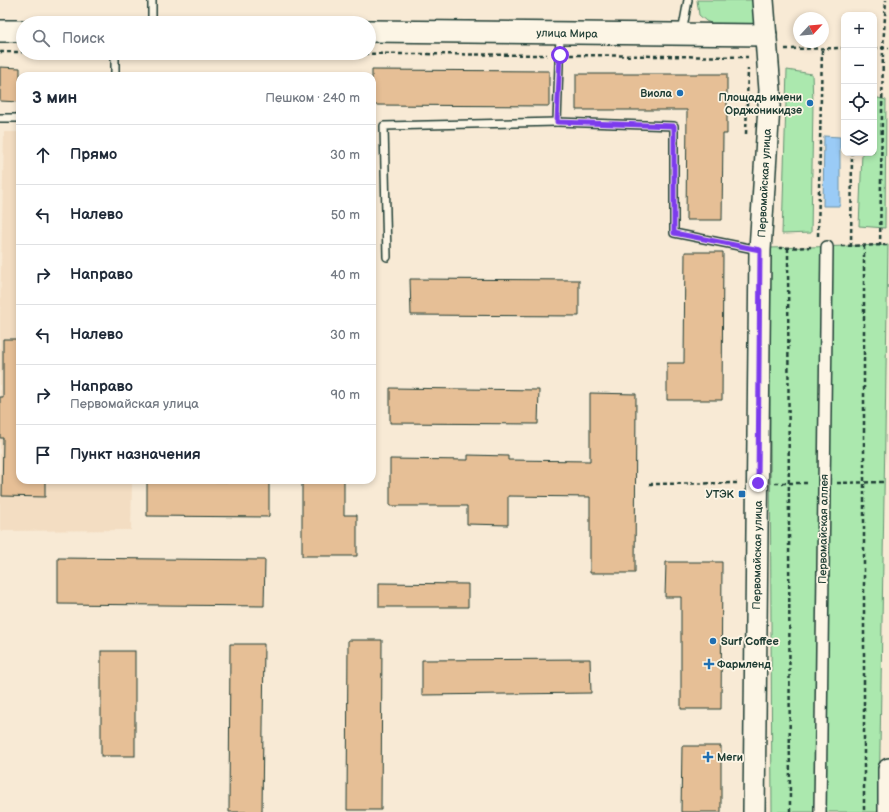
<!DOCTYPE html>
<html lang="ru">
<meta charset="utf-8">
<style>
:root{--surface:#fff;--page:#f6f6f7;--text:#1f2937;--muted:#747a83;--line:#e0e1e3}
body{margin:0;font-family:"Balsamiq Sans",sans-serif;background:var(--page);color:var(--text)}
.controls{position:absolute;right:12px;top:12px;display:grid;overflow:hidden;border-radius:8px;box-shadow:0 2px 6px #0003}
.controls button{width:36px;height:36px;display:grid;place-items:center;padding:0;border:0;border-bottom:1px solid var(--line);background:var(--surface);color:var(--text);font:20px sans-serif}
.compass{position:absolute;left:793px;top:12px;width:36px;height:36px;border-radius:50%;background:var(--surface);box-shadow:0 2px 6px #0003;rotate:64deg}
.stop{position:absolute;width:12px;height:12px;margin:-9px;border:3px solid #7c3aed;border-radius:50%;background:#fff}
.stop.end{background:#7c3aed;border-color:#fff;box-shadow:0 1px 4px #0008}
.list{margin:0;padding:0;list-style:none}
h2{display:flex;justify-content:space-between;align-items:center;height:52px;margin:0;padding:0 16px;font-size:17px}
h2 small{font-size:13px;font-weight:400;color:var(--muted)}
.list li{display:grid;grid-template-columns:26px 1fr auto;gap:12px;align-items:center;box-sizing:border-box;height:60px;padding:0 16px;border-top:1px solid var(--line)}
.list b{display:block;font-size:15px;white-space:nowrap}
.list p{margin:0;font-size:13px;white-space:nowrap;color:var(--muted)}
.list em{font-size:13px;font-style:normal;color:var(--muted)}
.icon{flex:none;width:22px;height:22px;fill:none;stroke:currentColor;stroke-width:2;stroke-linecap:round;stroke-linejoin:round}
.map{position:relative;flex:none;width:889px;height:812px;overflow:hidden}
.search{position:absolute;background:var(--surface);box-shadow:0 2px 6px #0003;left:16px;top:16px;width:360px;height:44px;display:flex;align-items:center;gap:10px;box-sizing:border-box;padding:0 14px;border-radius:22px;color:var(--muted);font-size:15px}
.panel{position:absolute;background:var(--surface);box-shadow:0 2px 6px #0003;left:16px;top:72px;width:360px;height:412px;border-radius:12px}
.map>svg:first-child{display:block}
.built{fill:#f3ddc2}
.green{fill:#abe8ae;stroke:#659271}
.water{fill:#9acbf6;stroke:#6992a8}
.building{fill:#e6bf96;stroke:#1f3d34}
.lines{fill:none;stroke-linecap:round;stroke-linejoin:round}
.service-casing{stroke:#1f3d34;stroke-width:10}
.pedestrian-casing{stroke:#1f3d34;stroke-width:14}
.secondary-casing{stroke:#1f3d34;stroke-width:24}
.path{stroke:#1f3d34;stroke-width:2.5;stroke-dasharray:4 3;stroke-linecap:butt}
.service{stroke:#fcf5e5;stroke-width:7}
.pedestrian{stroke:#fcf5e5;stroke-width:11}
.secondary{stroke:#fcf5e5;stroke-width:21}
.route{stroke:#7c3aed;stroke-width:5}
.poi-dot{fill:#1f6fb2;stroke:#fcf5e5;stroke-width:1.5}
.labels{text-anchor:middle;stroke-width:3.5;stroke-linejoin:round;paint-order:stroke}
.street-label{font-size:11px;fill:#1f3d34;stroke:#fcf5e5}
.poi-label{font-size:11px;font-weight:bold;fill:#1f3d34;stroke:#fcf5e5;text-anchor:end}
</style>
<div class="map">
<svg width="889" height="812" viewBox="0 0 889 812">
<rect width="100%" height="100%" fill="#f8ead5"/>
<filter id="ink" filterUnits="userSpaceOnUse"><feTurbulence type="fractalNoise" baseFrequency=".025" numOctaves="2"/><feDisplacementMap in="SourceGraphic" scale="8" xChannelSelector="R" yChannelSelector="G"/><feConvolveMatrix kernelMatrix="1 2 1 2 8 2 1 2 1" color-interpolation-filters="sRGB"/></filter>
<g filter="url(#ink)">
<!-- built -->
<polygon class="built" points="4,132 20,132 20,480 132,480 131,530 1,531 0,529 0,316"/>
<!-- green -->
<g class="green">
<polygon points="697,0 753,0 759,24 720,27 706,21 699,15"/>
<polygon points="787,70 812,74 813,103 811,233 782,234"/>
<polygon points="874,97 886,100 885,228 859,226 862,153 874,153"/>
<polygon points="888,245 879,812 772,812 769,248"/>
</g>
<!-- water -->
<polygon class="water" points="824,136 840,137 840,206 823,206"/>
<!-- building -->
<g class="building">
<polygon points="0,67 20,68 20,102 0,101"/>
<polygon points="372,70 549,71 549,106 372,105"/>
<polygon points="576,74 727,74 727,134 723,134 722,220 686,220 687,110 576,110"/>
<polygon points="685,252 723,252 722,400 667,400 667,363 684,363"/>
<polygon points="410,279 579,280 579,316 411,315"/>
<polygon points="3,339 20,339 20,480 45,480 45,497 2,496 3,438 0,438 0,397 3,397"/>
<polygon points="390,388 539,390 538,424 390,423"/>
<polygon points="590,393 636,394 635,573 590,573 590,497 508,496 508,525 467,524 467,506 390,506 390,459 468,460 468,455 508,456 508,460 590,461"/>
<polygon points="302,480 344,480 344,515 357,515 357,556 302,556"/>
<polygon points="147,481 269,482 269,517 147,516"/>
<polygon points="58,558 265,560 264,606 58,604"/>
<polygon points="666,562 722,562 721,709 681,709 681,597 665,597"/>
<polygon points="379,583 468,584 468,607 379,607"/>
<polygon points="348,640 382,640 381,810 347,810"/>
<polygon points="230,644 264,644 262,812 229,812"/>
<rect x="101" y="651" width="34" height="105"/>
<polygon points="590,659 591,693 422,695 422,660"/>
<polygon points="682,746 721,746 721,812 681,812"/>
</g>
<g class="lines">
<defs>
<g id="service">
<polyline points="152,0 152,23"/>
<polyline points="682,33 688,0"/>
<polyline points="560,35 557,122 674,126 674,233 759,250"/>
<polyline points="115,76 115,53"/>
<polyline points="0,118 20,118"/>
<polyline points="387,257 384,126 557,122"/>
</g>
<polyline id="pedestrian" points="820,812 827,247"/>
<g id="secondary">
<polyline points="0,31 23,31"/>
<polyline points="369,31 766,35"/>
<polyline points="754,812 760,250 770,90 763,0"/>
<polyline points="889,812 889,769"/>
</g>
</defs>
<!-- service casing -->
<use href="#service" class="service-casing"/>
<!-- pedestrian casing -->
<use href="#pedestrian" class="pedestrian-casing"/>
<!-- secondary casing -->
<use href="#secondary" class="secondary-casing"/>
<!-- path -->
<g class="path">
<polyline points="874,48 889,48"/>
<polyline points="785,49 844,48"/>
<polyline points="0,52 23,52"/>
<polyline points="280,53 547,55"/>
<polyline points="570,55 748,57"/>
<polyline points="746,134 748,69"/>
<polyline points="818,236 822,49"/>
<polyline points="841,246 888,245"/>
<polyline points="851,246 852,153"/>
<polyline points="864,246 864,812"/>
<polyline points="880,246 883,48 886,0"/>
<polyline points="779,248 814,247"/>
<polyline points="788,248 790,812"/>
<polyline points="775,483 810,483"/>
<polyline points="837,483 884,482"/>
<polyline points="649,484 740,483"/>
</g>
<!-- service -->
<use href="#service" class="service"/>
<!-- pedestrian -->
<use href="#pedestrian" class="pedestrian"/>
<!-- secondary -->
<use href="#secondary" class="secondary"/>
</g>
</g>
<g class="lines" filter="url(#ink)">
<!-- route -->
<polyline class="route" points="560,55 557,122 674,126 674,233 760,250 758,483"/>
</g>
<!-- markers -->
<g class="poi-dot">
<circle cx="680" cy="93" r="4"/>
<circle cx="810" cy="103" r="4"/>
<rect x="738" y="490" width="8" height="8" rx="2"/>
<circle cx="713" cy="641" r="4"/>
<path d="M707 658h4v4h4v4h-4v4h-4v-4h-4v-4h4z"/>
<path d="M706 751h4v4h4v4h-4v4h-4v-4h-4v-4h4z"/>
</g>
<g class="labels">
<!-- street labels -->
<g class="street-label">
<text transform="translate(567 33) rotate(1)" y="4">улица Мира</text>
<text transform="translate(764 183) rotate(-87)" y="4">Первомайская улица</text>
<text transform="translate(823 529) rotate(-89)" y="4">Первомайская аллея</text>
<text transform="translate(757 555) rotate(-89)" y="4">Первомайская улица</text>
</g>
<!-- poi labels -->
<g class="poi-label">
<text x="672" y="97">Виола</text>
<text x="802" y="101">Площадь имени<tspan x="802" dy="13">Орджоникидзе</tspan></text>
<text x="734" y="498">УТЭК</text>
<text x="721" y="645" text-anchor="start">Surf Coffee</text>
<text x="717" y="668" text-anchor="start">Фармленд</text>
<text x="717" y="761" text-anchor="start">Меги</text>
</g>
</g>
</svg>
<div class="controls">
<button>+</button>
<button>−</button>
<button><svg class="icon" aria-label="locate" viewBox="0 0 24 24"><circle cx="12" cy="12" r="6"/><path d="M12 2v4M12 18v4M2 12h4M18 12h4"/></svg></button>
<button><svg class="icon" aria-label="layers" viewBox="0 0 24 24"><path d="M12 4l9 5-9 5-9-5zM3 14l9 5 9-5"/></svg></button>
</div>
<svg class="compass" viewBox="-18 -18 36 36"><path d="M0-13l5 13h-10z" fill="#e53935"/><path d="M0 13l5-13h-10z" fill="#747a83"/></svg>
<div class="stop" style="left:560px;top:55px"></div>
<div class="stop end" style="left:758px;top:483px"></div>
<div class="search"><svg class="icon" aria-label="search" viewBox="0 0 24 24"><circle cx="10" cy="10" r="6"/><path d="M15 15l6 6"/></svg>Поиск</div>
<section class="panel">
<h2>3 мин<small>Пешком · 240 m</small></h2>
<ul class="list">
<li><svg class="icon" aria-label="ahead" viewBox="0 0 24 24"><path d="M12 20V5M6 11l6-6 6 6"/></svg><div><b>Прямо</b></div><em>30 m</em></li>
<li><svg class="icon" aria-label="left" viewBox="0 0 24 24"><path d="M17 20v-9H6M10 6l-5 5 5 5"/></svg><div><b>Налево</b></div><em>50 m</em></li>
<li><svg class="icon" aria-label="right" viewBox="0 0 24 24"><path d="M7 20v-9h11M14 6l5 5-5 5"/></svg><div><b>Направо</b></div><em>40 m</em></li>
<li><svg class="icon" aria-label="left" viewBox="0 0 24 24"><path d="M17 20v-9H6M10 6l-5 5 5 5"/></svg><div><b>Налево</b></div><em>30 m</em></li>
<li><svg class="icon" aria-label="right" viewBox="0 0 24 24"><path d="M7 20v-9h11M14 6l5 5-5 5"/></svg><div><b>Направо</b><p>Первомайская улица</p></div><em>90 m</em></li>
<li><svg class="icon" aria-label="arrive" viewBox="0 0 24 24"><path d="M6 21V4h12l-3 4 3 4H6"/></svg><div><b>Пункт назначения</b></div></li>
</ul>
</section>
</div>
